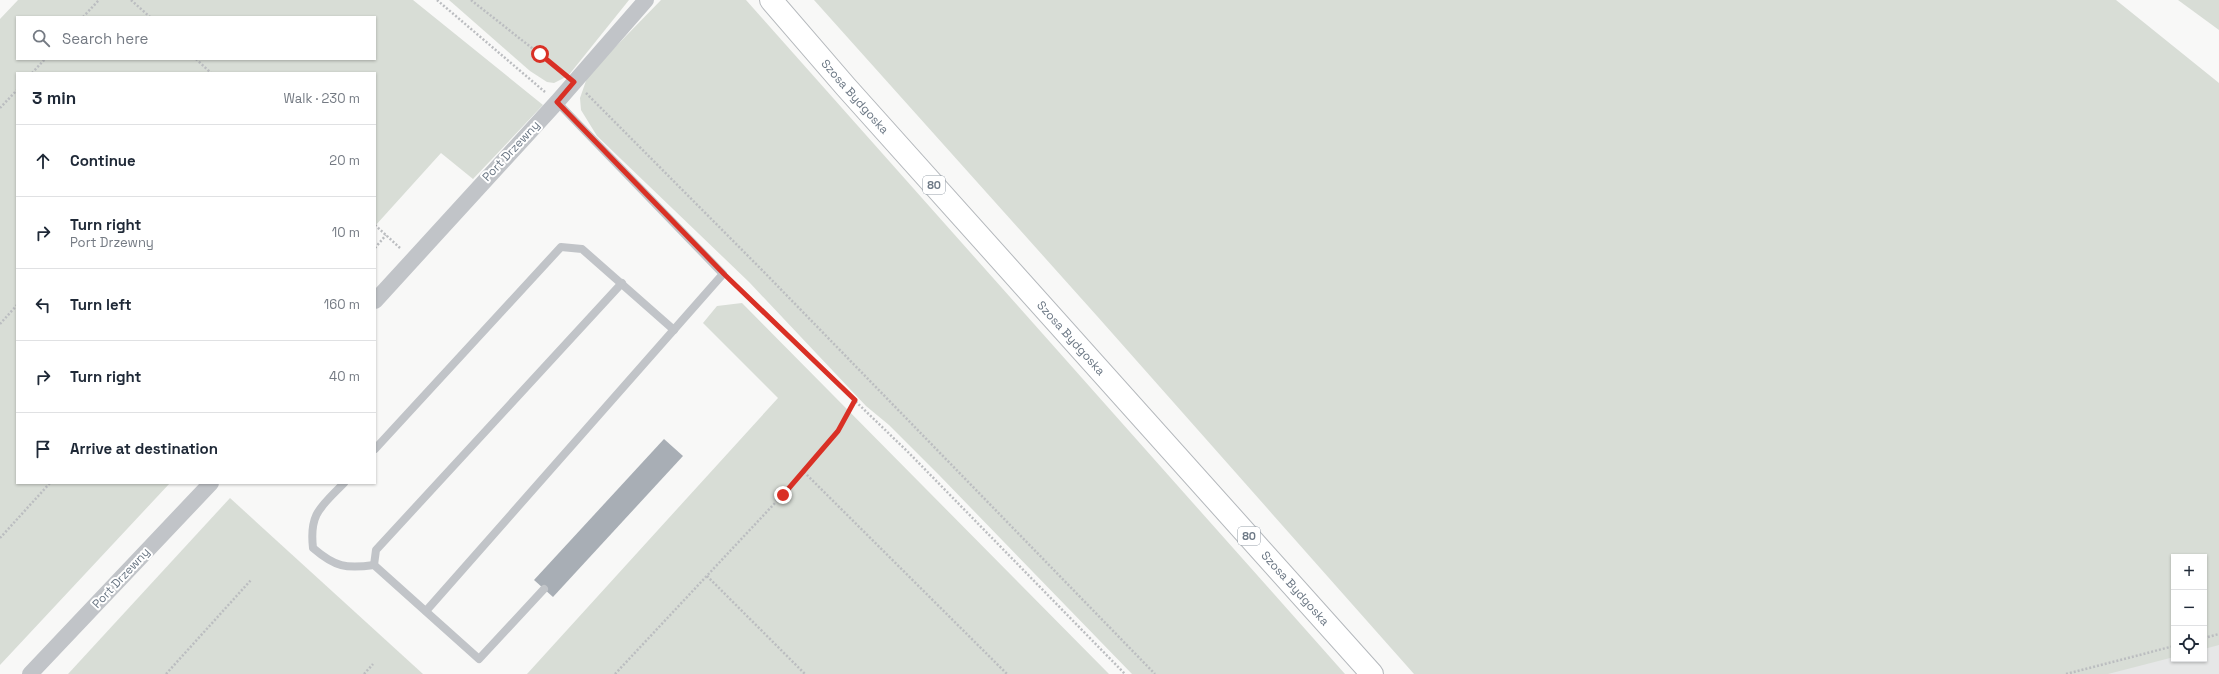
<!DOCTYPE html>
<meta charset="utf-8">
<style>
:root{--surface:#fff;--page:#f2f2f3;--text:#1f2937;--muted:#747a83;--line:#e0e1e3}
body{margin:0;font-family:"Space Grotesk",sans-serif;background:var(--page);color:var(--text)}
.controls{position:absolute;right:12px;bottom:12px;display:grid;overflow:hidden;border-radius:0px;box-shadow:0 1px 3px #0004}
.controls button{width:36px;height:36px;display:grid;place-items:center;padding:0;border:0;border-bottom:1px solid var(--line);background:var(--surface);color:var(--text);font:20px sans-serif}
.stop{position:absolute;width:12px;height:12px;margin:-9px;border:3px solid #d93025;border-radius:50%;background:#fff}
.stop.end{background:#d93025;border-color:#fff;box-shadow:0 1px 4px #0008}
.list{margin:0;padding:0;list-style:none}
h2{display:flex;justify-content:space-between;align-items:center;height:52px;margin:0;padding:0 16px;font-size:17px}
h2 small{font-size:13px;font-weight:400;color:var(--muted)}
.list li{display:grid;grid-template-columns:26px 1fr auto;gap:12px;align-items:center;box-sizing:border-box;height:72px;padding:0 16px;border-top:1px solid var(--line)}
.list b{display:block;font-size:15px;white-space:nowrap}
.list p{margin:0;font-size:13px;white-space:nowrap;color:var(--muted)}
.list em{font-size:13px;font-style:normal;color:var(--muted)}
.icon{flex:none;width:22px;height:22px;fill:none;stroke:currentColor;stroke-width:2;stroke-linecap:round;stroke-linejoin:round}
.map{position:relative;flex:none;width:2219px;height:674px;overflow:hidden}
.search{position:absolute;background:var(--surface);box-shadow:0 1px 3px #0004;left:16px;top:16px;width:360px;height:44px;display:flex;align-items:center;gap:10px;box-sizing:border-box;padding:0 14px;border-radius:0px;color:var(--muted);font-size:15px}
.panel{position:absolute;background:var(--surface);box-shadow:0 1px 3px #0004;left:16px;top:72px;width:360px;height:412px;border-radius:0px}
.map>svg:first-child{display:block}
.built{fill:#e6e7e7}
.green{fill:#d8ddd6;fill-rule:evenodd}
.building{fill:#a8aeb5}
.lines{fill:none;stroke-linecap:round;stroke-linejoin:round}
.primary-casing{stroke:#b4b8bc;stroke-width:24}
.path{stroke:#bbbdc0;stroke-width:2.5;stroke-dasharray:2 2;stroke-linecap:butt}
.service{stroke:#c1c4c8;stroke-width:8}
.minor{stroke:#c1c4c8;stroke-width:16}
.primary{stroke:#fff;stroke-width:22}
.route{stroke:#d93025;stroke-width:5}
.labels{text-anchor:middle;stroke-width:4;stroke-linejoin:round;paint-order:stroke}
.shield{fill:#fff;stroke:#97a0a9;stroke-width:1}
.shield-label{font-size:11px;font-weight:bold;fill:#6b7784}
.street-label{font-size:12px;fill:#6b7784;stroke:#fff}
</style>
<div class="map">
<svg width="2219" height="674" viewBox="0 0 2219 674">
<rect width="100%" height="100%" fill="#f8f8f7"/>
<!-- built -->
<polygon class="built" points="2219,643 2219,674 2102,674 2174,655 2174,659 2204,659 2204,647"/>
<!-- green -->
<g class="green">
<path d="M 18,0 L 413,0 L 543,105 L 473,179 L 441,153 L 375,226 L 375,73 L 17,73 L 17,483 L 170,483 L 0,665 L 0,19 ZM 17,17 L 375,17 L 375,59 L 17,59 Z"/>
<polygon points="449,0 629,0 568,76 554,83 547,82 530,71"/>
<polygon points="661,0 746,0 1345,674 1132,674 939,475 889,425 866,406 749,282 597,136 581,110 580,98 588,75"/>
<polygon points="814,0 2116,0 2219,83 2219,645 2204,649 2204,557 2174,557 2174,657 2108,674 1414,674 1097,316"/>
<polygon points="2178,0 2219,0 2219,30"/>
<polygon points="742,303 1109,674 527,674 778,398 703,323 717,306"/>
<polygon points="230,498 423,674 68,674"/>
</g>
<!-- building -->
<polygon class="building" points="664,439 683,456 553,597 534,580"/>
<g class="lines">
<defs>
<g id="primary">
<path id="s1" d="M 771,0 L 846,87 L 1372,674"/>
</g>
</defs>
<!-- primary casing -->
<use href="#primary" class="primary-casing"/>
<!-- path -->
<g class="path">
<polyline points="131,0 150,17"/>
<polyline points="437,0 545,92"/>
<polyline points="471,0 561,71"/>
<polyline points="83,17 99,0"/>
<polyline points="196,59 211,73"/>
<polyline points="32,73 45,59"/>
<polyline points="586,93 763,271 1155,674"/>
<polyline points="0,108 17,90"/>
<polyline points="375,225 400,248"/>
<polyline points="375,248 386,235"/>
<polyline points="732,282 909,453 1125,674"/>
<polyline points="0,324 17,305"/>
<polyline points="804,472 1007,674"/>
<polyline points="0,538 50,483"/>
<polyline points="707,576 805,674"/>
<polyline points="2204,638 2219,634"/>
<polyline points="166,674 251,580"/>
<polyline points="364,674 373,664"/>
<polyline points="615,674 804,472 837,431 855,400"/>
<polyline points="2066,674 2174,646"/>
</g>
<!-- service -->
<g class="service">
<polyline points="375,449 561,247 582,249 674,330"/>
<path d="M 344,483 C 321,507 309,513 313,548 C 335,567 346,569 374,565 L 479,659 L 544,589"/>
<polyline points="374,565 376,550 622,283"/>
<polyline points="426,611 723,274 557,102"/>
</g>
<!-- minor -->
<g class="minor">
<polyline points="375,301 557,102 646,0"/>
<polyline points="30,674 211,483"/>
</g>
<!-- primary -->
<use href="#primary" class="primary"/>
</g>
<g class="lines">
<!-- route -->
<polyline class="route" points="540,54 574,82 557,102 724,274 855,400 838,431 783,495"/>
</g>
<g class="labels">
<!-- shield labels -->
<g class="shield">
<rect x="923" y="176" width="22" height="18" rx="3"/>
<rect x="1238" y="527" width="22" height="18" rx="3"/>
</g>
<g class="shield-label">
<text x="934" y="189">80</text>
<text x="1249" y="540">80</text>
</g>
<!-- street labels -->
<g class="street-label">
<text dy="4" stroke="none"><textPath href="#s1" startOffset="128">Szosa Bydgoska</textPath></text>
<text transform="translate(511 151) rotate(-47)" y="4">Port Drzewny</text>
<text dy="4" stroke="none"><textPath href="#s1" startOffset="452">Szosa Bydgoska</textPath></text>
<text transform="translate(121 578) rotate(-47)" y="4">Port Drzewny</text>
<text dy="4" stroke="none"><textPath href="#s1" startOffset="788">Szosa Bydgoska</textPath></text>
</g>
</g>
</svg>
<div class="controls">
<button>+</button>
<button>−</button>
<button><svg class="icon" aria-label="locate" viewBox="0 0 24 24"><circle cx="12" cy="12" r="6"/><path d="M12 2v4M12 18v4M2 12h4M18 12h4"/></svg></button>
</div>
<div class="stop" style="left:540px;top:54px"></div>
<div class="stop end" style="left:783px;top:495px"></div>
<div class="search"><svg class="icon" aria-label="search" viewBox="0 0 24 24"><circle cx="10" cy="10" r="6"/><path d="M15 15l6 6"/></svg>Search here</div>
<section class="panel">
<h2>3 min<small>Walk · 230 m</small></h2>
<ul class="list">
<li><svg class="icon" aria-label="ahead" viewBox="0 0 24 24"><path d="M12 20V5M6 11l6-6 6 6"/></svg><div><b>Continue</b></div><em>20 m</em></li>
<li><svg class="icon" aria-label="right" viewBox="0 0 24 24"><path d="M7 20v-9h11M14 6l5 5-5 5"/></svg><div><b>Turn right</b><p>Port Drzewny</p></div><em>10 m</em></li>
<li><svg class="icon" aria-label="left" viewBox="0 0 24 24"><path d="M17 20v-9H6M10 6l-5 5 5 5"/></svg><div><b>Turn left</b></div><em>160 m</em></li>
<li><svg class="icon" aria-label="right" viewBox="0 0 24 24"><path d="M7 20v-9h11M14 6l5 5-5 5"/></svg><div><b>Turn right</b></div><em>40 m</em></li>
<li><svg class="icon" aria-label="arrive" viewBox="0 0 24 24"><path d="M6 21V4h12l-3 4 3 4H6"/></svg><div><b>Arrive at destination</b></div></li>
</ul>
</section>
</div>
